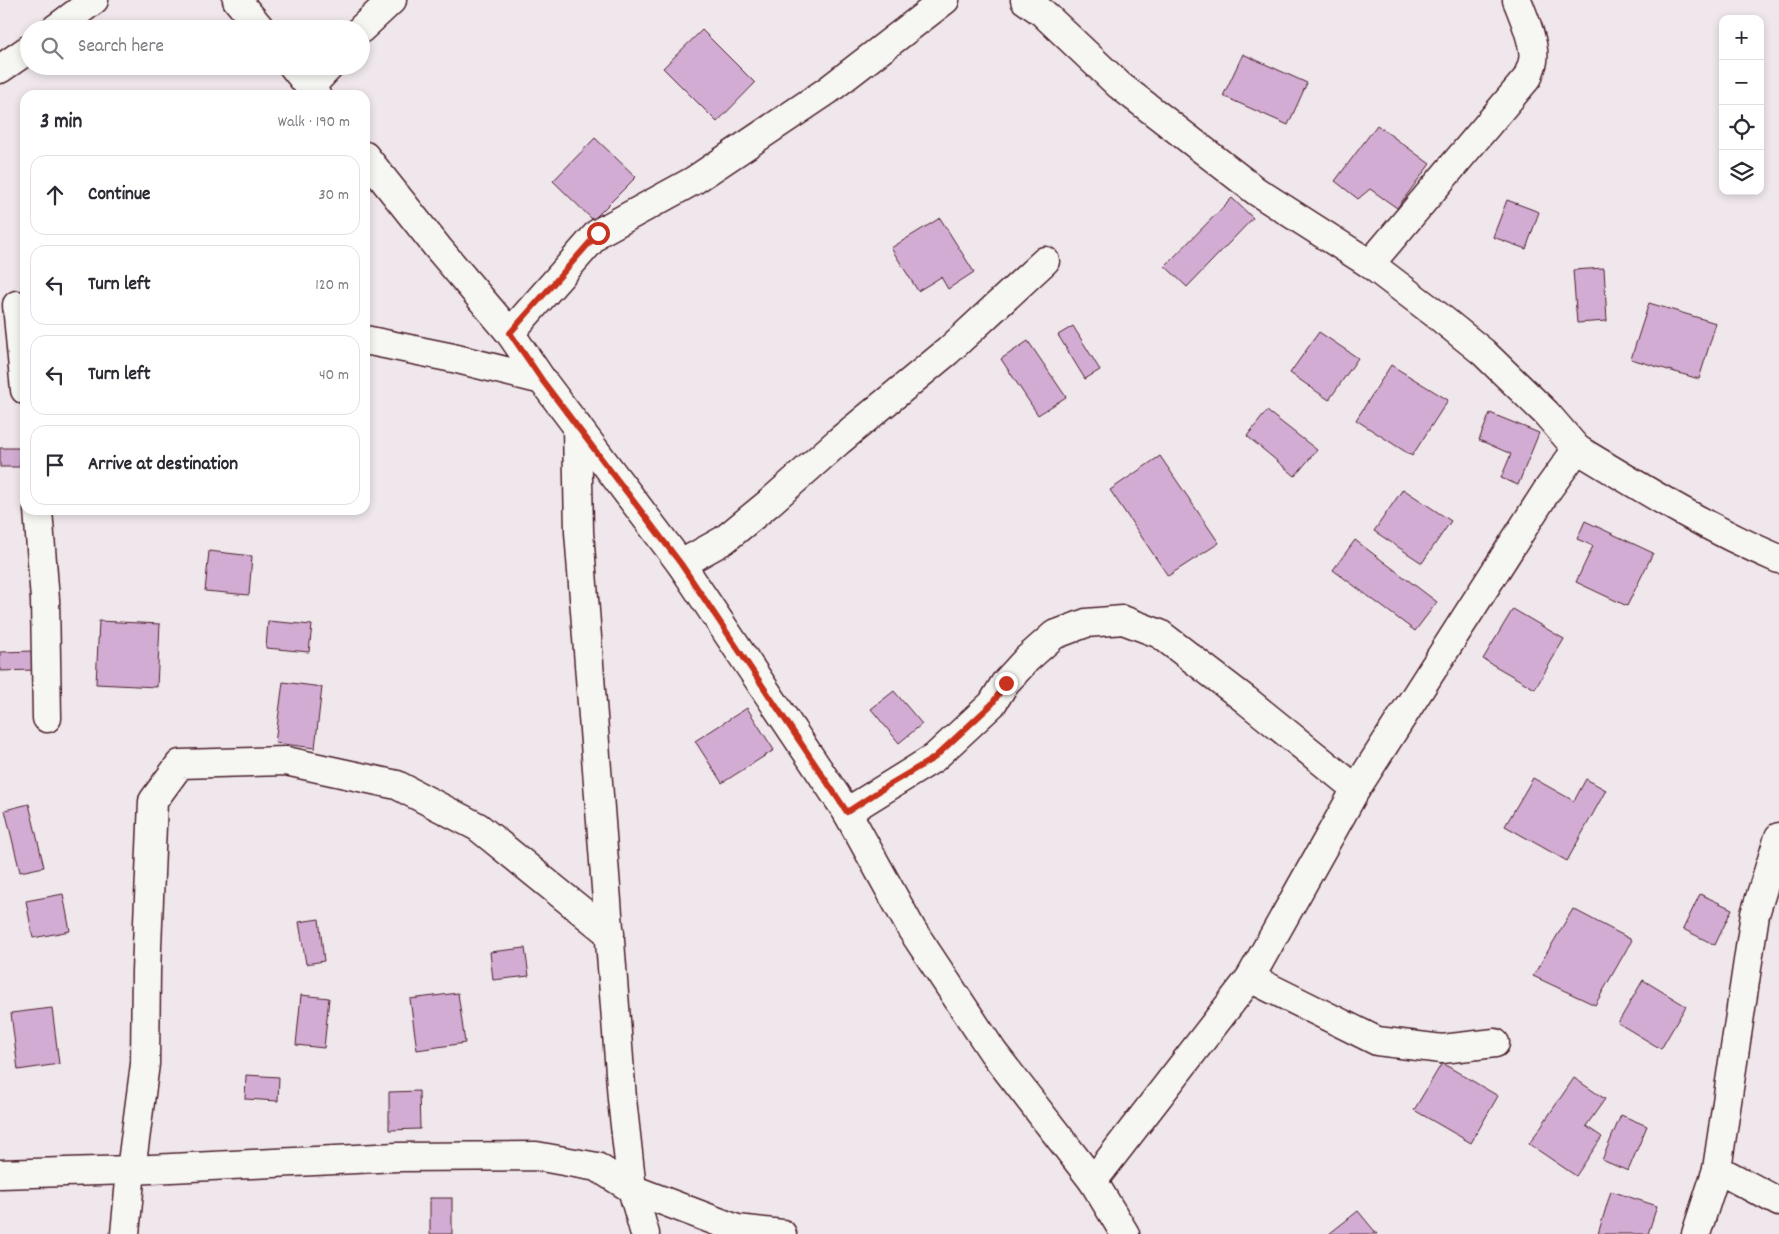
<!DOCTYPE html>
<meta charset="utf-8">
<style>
:root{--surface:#fff;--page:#f7f7f7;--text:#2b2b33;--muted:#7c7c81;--line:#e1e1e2}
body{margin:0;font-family:Dekko,sans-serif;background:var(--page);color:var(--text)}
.controls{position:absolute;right:15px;top:15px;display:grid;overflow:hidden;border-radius:10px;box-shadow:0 2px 8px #0003}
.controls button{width:45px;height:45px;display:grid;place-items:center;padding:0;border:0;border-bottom:1px solid var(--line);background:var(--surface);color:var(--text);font:25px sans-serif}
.stop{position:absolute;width:15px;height:15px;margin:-11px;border:4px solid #c8321e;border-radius:50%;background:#fff}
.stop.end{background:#c8321e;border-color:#fff;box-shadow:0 1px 5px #0008}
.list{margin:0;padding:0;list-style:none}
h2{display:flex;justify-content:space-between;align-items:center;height:65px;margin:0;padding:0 20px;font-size:21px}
h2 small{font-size:16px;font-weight:400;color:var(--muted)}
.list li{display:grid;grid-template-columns:32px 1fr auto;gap:15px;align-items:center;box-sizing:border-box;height:80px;margin:0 10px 10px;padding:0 10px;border:1px solid var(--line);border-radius:15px}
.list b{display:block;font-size:19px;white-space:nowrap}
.list em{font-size:16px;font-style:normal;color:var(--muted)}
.icon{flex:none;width:28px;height:28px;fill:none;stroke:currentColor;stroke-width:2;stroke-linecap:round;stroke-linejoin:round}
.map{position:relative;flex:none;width:1779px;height:1234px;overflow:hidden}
.search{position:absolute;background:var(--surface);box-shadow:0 2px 8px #0003;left:20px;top:20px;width:350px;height:55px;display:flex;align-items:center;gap:12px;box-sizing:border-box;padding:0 18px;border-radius:28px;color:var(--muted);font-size:19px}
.panel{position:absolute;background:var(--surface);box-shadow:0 2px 8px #0003;left:20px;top:90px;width:350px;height:425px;border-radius:15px}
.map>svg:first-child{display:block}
.building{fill:#d2acd3;stroke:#4a1f2b}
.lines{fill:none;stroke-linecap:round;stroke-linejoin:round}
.street-casing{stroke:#4a1f2b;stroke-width:31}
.street{stroke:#f6f6f2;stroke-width:28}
.route{stroke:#c8321e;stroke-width:6}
</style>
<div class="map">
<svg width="1779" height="1234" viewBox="0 0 1779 1234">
<rect width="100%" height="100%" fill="#efe7ec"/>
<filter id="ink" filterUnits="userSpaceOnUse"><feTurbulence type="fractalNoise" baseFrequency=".02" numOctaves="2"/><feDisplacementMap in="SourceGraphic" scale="10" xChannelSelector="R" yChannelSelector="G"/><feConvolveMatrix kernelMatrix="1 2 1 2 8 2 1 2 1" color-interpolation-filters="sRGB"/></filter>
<g filter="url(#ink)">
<!-- building -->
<g class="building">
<polygon points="702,30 755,83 717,122 663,68"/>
<polygon points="1243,54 1307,83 1288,125 1223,96"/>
<polygon points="1377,125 1430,164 1397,208 1370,189 1358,199 1335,181"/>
<polygon points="595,138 636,177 593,220 553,181"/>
<polygon points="1232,198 1253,218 1187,287 1165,266"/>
<polygon points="1507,200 1539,212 1526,249 1493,237"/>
<polygon points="940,218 974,272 948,289 941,277 918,291 891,248"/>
<polygon points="1604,268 1607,321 1577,323 1573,270"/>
<polygon points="1649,303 1716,323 1699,379 1631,359"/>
<polygon points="1073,326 1100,370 1085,379 1058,335"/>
<polygon points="1319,332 1358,358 1329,400 1290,373"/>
<polygon points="1028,341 1066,397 1038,415 1001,359"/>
<polygon points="1391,365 1448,400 1412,456 1356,420"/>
<polygon points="1267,411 1317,450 1295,476 1247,436"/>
<polygon points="1490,413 1539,433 1518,485 1501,478 1511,454 1479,440"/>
<rect x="0" y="448" width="20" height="19"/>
<polygon points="1160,456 1219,543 1168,576 1110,490"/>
<polygon points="1403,489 1451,521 1422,563 1374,531"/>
<polygon points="1585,521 1653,553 1627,606 1576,582 1593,546 1577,539"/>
<polygon points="1355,540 1437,602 1415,631 1333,570"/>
<polygon points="209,551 252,556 249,595 205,591"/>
<polygon points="1513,609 1564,639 1535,689 1483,659"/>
<polygon points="99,621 160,624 157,687 96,684"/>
<polygon points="268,621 312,625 309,652 266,648"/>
<polygon points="34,651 35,670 0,671 0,652"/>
<polygon points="283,682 322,687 315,748 275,743"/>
<polygon points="894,691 922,724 899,743 871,709"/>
<polygon points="747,708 774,750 722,783 695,741"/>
<polygon points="1533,778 1574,801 1586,779 1606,790 1567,861 1505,826"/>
<polygon points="29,804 44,867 20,872 5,810"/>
<polygon points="63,894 70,931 33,938 26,901"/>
<polygon points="1700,894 1732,909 1715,945 1683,929"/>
<polygon points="1573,909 1632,940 1595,1005 1533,976"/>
<polygon points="319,919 324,961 306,964 299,922"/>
<polygon points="525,948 529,976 493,980 490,952"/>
<polygon points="1643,980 1686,1006 1661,1049 1618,1023"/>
<polygon points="458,993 465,1043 417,1050 410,999"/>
<polygon points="301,995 329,998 324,1048 296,1045"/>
<polygon points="52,1008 59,1064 18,1070 11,1013"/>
<polygon points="1442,1063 1498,1096 1471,1143 1414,1110"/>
<polygon points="246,1075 279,1077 278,1101 245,1099"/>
<polygon points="1574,1078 1605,1099 1586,1126 1602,1137 1576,1176 1529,1144"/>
<polygon points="419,1091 420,1129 389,1130 389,1092"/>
<polygon points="1621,1115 1647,1126 1628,1171 1602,1160"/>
<polygon points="1611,1191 1657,1206 1648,1234 1598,1234"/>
<rect x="430" y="1198" width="22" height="36"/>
<polygon points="1358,1211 1377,1234 1329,1234"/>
</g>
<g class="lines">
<defs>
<g id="street">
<polyline points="237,0 261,29"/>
<polyline points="1025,0 1043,13 1119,85 1256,191 1370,264 1437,315 1483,352 1546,413 1577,449 1546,492 1356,789 1250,978 1093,1181"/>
<polyline points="55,29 94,0"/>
<polyline points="361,29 392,0"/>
<polyline points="293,66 316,95"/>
<polyline points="0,69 29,49"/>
<polyline points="310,87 330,66"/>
<polyline points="365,156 438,248 510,333 542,380 681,564 847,812 912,930 993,1052 1093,1181 1125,1234"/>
<path d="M 1370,264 L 1528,77 C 1529,72 1532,66 1533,61 C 1536,45 1523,15 1517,0"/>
<polyline points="17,305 25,390"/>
<polyline points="510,333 598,233 693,181 827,91 945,0"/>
<polyline points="365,340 453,358 542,380"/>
<polyline points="577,426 579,532 622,1099 632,1189 645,1234"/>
<path d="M 1577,449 C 1643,489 1708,529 1779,559"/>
<polyline points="38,510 45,600 47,718"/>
<polyline points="681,564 724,540 769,503 839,441 948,351 1045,261"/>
<polyline points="847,812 934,758 992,704 1005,683 1027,659 1054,635 1086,623 1123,620 1160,634 1246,700 1356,789"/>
<polyline points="1250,978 1377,1041 1442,1049 1495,1043"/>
<polyline points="1717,1169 1779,1202"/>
<polyline points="0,1174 131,1170 397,1157 536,1156 597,1167 632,1189 737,1229 782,1234"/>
<polyline points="125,1234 131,1170 145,1064 146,971 153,801 180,764 286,761 397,785 478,827 610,934"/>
<polyline points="1696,1234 1717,1169 1755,914 1779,837"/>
</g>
</defs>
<!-- street casing -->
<use href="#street" class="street-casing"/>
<!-- street -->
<use href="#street" class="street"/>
</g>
</g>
<g class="lines" filter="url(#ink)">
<!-- route -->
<polyline class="route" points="598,233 510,333 542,380 681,564 847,812 890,784 934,758 992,704 1006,683"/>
</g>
</svg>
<div class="controls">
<button>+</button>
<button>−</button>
<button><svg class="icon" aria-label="locate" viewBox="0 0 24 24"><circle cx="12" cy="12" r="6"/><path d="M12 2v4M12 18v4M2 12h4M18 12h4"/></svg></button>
<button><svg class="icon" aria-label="layers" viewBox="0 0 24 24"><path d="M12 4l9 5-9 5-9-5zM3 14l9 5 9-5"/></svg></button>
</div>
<div class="stop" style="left:598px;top:233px"></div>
<div class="stop end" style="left:1006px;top:683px"></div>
<div class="search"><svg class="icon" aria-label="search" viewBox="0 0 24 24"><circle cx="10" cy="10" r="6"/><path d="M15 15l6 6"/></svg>Search here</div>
<section class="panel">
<h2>3 min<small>Walk · 190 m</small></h2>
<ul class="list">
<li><svg class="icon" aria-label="ahead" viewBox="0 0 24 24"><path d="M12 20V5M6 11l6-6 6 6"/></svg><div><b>Continue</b></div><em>30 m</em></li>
<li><svg class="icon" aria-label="left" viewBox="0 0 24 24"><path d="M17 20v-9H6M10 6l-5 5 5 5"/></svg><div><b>Turn left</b></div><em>120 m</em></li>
<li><svg class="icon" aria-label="left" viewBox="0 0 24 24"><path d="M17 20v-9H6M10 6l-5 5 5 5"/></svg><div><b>Turn left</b></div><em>40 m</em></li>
<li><svg class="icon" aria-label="arrive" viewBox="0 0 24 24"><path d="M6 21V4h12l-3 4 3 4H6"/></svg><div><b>Arrive at destination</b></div></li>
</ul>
</section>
</div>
